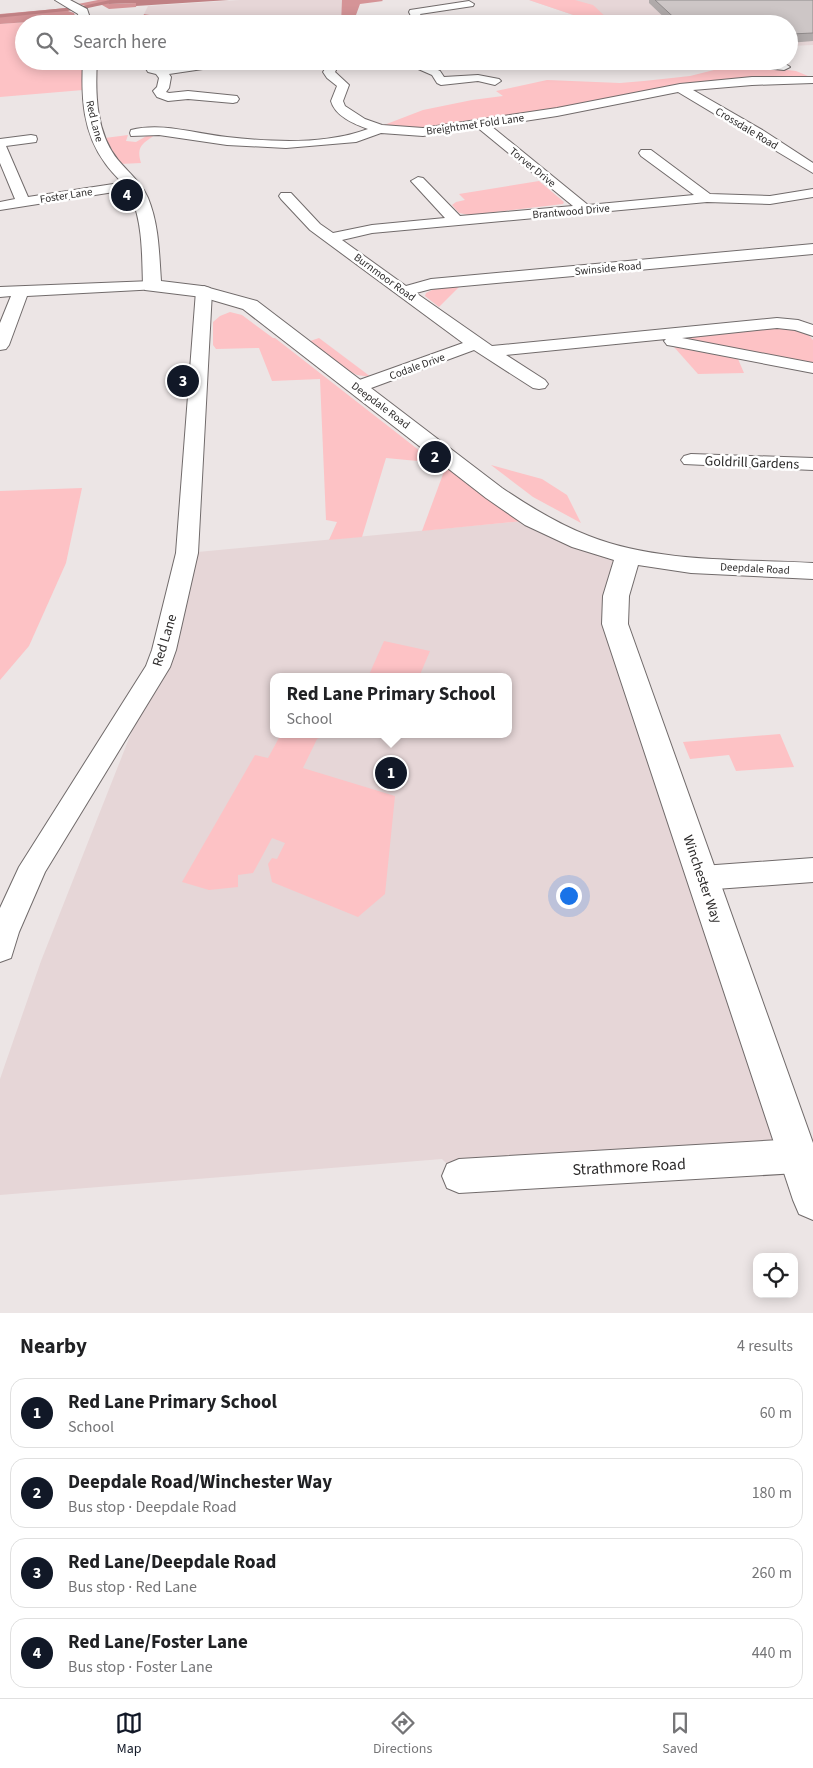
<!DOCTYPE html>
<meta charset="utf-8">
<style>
:root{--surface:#fff;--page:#f6f6f6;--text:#202124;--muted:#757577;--line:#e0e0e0;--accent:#111827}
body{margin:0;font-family:"Source Sans 3",sans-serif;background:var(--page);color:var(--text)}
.controls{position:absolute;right:15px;bottom:15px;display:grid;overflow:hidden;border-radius:10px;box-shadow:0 2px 12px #0003}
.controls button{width:45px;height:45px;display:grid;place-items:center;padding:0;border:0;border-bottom:1px solid var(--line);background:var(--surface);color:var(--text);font:25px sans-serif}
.you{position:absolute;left:568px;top:895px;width:18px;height:18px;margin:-12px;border:4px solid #fff;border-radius:50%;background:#1a73e8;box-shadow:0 0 0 8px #1a73e833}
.badge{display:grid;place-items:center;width:32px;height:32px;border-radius:50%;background:var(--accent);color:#fff;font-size:16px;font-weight:700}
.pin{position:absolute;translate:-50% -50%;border:2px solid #fff;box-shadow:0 1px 5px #0006}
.popup{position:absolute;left:270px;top:673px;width:242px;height:65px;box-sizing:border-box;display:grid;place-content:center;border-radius:10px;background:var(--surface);filter:drop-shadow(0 1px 4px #0005);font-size:16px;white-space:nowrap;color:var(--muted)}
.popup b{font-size:19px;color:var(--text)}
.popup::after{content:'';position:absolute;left:50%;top:100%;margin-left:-10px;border:10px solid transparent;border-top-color:var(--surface)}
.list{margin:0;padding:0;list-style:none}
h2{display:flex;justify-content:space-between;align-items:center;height:65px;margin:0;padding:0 20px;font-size:21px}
h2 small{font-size:16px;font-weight:400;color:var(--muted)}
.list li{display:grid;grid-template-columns:32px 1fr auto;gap:15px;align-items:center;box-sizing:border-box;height:70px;margin:0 10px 10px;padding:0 10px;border:1px solid var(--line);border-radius:15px}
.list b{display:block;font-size:19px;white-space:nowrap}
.list p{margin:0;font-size:16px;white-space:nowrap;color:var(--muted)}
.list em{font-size:16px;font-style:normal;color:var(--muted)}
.icon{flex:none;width:28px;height:28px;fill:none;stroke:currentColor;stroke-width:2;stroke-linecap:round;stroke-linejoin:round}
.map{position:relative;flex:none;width:813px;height:1313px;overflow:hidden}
.search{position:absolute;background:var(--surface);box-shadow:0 2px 12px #0003;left:15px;right:15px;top:15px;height:55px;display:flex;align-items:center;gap:12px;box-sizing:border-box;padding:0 18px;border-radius:28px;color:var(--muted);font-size:19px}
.sheet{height:385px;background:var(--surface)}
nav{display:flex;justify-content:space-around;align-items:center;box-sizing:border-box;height:70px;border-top:1px solid var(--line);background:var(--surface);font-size:14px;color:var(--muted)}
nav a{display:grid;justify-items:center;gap:2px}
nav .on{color:var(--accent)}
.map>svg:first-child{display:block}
.built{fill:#e6d6d7;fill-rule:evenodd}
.green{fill:#fdc2c5}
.forest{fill:#d59497}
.water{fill:#c08184}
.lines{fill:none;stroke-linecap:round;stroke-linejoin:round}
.stream{stroke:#c08184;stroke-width:3}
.street-casing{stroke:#716b6b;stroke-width:2}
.secondary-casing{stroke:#716b6b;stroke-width:2}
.street{fill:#fff;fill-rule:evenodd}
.secondary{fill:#fff;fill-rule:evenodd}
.wall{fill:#b0aaaa}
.building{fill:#cdc6c6;stroke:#908b8b}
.labels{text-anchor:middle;stroke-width:5;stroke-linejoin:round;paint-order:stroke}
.far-street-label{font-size:11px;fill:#2d2b2b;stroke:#fff}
.street-label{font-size:14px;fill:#2d2b2b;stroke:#fff}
.near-street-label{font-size:16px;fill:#2d2b2b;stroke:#fff}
</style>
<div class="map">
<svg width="813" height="1313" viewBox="0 0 813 1313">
<rect width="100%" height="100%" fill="#ece5e5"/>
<!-- built -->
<g class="built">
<polygon points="239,0 343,0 341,24 249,24 250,19 174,19 144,14 148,6"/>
<polygon points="529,0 813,0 813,45 789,46 789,24 600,24"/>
<path d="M 534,520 L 628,556 L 616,596 L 798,1156 L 459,1176 L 442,1159 L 0,1195 L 0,1079 L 41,961 L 164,650 L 187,553 ZM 274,677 L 508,677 L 508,734 L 274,734 Z"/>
</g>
<!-- green -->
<g class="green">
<polygon points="529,0 575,0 593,5 608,19 619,24 600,24"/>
<polygon points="56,20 64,24 24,24 24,61 83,61 83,90 0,97 0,24"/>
<polygon points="738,64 796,71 808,76 692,84 628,94 566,107 420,129 384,125 423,110 472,100 503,96 496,91 547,80 620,83 644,81 690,76"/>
<path d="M 150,134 L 156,134 C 143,144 136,145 141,163 L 120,164 L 105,138 L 128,135 L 126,141 L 136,142 Z"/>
<polygon points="539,181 564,202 563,204 469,215 459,213 452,205 456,202 465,200 459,194"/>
<polygon points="460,286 439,307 425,296 426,293 434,289"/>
<polygon points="230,312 242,315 273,338 275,338 429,458 428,462 386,458 362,537 329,540 337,522 326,520 320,379 272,381 259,348 216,349 213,345 213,322 220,316"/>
<polygon points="783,326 806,332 813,340 813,363 689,339 689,337"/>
<polygon points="319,338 371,377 357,375 351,372 310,341"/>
<polygon points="674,347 738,359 744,373 698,374"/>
<polygon points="449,458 534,520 422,531"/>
<polygon points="491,465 542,479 567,495 581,523 533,497"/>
<polygon points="82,488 66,563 29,646 0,680 0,491"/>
<polygon points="384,641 430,651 419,677 368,677"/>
<polygon points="281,734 328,734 317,739 303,768 395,796 385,894 358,917 272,882 268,864 272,858 277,859 285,843 272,838 253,873 238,875 238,887 209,890 182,882 255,755 268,758"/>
<polygon points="780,734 794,767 736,771 729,755 690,759 683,742"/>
</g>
<!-- forest -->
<g class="forest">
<polygon points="98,0 110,0 106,2 109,4 137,3 136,7 109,9 102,5 86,6 78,4"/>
<polygon points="342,0 382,0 383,1 360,4 356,15 361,24 341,24"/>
<polygon points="67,8 70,9 68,11 74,13 78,24 64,24 56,20 0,24 0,14"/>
<polygon points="144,14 174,19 250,18 249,24 140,24"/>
</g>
<!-- water -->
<polygon class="water" points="110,0 229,0 136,6 136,3 109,4 105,2"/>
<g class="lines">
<!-- stream -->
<polyline class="stream" points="0,16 81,8 117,0"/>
<defs>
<g id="street">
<polygon points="469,1 474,4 473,6 420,14 422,18 418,24 407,24 412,18 409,12 410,10"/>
<path d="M 211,61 L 353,61 L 337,68 L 335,72 L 349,85 L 343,101 L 345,106 L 365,119 L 382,125 L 423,128 L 557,108 L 680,84 L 752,77 L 813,77 L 813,83 L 752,85 L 693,90 L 764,131 L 813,163 L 813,173 L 678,92 L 557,116 L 491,126 L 588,205 L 694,195 L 641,156 L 639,153 L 641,150 L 651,150 L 710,194 L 770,196 L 813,189 L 813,197 L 770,204 L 707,202 L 372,233 L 342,240 L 406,286 L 431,279 L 813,244 L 813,254 L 431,289 L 416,293 L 492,346 L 777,318 L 798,320 L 813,325 L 813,336 L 795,330 L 777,328 L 682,338 L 813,363 L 813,373 L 673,346 L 667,345 L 664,341 L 666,339 L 506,355 L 545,380 L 548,384 L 545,388 L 539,389 L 533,388 L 474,350 L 363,391 L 357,392 L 351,391 L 348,387 L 351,383 L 463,343 L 310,230 L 281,199 L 279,196 L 281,193 L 291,193 L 320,224 L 333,233 L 372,225 L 445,218 L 411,181 L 418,177 L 423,178 L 460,216 L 573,206 L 478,128 L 423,136 L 381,133 L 356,142 L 286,148 L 227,145 L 159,135 L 131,136 L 130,133 L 131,130 C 163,122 196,134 227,137 C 272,142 325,145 368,129 C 354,124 335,116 331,101 L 337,86 L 327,78 L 323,72 L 325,69 L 223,66 L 169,74 L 171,77 L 169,88 L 166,92 L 169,93 L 188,91 L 237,96 L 239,99 L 237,102 L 233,103 L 188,99 L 168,101 L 157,97 L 153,91 L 157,87 L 159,78 L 156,74 L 148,72 L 145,67 L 151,64 L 160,69 Z"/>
<polygon points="412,61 424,61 425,64 440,71 444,77 478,75 499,79 501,81 495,85 478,81 441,85 437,83 432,75 416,68"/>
<path d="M 719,61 C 733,61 780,58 790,67 L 784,70 L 724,64 Z"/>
<polygon points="31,135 36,136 37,139 36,142 6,146 28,197 133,181 140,185 133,189 0,210 0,202 15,199 0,163 0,139"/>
<polygon points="152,281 158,283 160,286 158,289 27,296 9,345 6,349 0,350 0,323 11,296 0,297 0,287"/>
<polygon points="204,286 210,288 212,291 198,553 176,650 170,667 45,872 19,932 11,958 0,962 0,908 19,867 146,666 152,650 176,553 196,291 198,288"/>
<polygon points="691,454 813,458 813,470 684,464 681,460 684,456"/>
<polygon points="813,858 813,882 702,890 692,886 688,878 692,870 702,866"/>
<path d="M 798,1139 L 810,1144 C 813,1153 813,1159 810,1168 L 798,1173 L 459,1193 L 447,1188 L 442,1176 L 447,1164 L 459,1159 Z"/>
</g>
<g id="secondary">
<polygon points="55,0 70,0 87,9 92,24 80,24 78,14"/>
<path d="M 83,61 L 97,61 C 95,94 96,133 118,160 C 129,173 141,182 148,198 C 159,225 159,253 161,281 L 202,286 L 257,301 L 502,488 C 530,507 558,524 589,536 C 657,563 741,559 813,563 L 813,579 L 691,573 L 638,565 L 629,596 L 628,624 L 813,1143 L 813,1220 L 799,1214 L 793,1200 L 602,624 L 603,596 L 614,560 L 572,547 L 525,525 L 486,498 L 243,309 L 202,297 L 145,290 L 143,286 C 142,256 143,224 131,196 C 124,182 113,175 105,163 C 83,133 81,98 83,61 Z"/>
</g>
</defs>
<!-- street casing -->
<use href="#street" class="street-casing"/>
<!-- secondary casing -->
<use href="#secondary" class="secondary-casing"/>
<!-- street -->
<use href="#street" class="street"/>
<!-- secondary -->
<use href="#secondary" class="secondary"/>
</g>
<!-- wall -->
<polygon class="wall" points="649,0 813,0 813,41 789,43 789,24 671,24 649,3"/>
<!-- building -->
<polygon class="building" points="655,0 813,0 813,33 791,34 789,33 789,24 681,24"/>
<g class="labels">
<!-- far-street labels -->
<g class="far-street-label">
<text transform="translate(95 121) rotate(76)" y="4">Red Lane</text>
<text transform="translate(475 124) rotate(-8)" y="4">Breightmet Fold Lane</text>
<text transform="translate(747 128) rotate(31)" y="4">Crossdale Road</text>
<text transform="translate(533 167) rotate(39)" y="4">Torver Drive</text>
<text transform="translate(66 195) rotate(-9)" y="4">Foster Lane</text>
<text transform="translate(571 211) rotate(-5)" y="4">Brantwood Drive</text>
<text transform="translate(608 268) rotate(-5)" y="4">Swinside Road</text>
<text transform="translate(385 277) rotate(36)" y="4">Burnmoor Road</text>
<text transform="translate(417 366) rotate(-20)" y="4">Codale Drive</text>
<text transform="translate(381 405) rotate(37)" y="4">Deepdale Road</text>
<text transform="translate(755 568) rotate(3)" y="4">Deepdale Road</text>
</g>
<!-- street labels -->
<g class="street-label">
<text transform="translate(752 462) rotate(2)" y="5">Goldrill Gardens</text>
<text transform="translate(164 640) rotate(-73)" y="5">Red Lane</text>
<text transform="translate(703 879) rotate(71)" y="5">Winchester Way</text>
</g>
<!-- near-street labels -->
<g class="near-street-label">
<text transform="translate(629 1166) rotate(-3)" y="6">Strathmore Road</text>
</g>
</g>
</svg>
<div class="controls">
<button><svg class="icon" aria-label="locate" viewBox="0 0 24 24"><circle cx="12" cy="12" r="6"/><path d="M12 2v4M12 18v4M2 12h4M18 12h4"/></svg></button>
</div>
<div class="you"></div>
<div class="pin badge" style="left:391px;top:773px">1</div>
<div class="popup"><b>Red Lane Primary School</b>School</div>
<div class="pin badge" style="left:435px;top:457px">2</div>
<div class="pin badge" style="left:183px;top:381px">3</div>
<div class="pin badge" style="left:127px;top:195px">4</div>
<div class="search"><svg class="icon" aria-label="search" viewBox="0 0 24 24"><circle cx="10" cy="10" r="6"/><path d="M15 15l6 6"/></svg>Search here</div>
</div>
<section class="sheet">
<h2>Nearby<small>4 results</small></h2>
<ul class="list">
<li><span class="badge">1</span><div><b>Red Lane Primary School</b><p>School</p></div><em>60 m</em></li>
<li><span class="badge">2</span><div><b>Deepdale Road/Winchester Way</b><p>Bus stop · Deepdale Road</p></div><em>180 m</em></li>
<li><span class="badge">3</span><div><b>Red Lane/Deepdale Road</b><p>Bus stop · Red Lane</p></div><em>260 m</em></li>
<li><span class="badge">4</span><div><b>Red Lane/Foster Lane</b><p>Bus stop · Foster Lane</p></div><em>440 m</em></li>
</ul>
</section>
<nav>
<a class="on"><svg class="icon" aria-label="map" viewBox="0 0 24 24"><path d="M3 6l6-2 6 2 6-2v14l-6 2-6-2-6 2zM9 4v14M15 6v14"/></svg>Map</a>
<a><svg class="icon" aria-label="directions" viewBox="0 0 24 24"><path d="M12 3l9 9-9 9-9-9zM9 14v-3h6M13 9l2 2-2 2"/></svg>Directions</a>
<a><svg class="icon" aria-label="saved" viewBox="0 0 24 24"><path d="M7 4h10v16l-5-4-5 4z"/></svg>Saved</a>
</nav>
